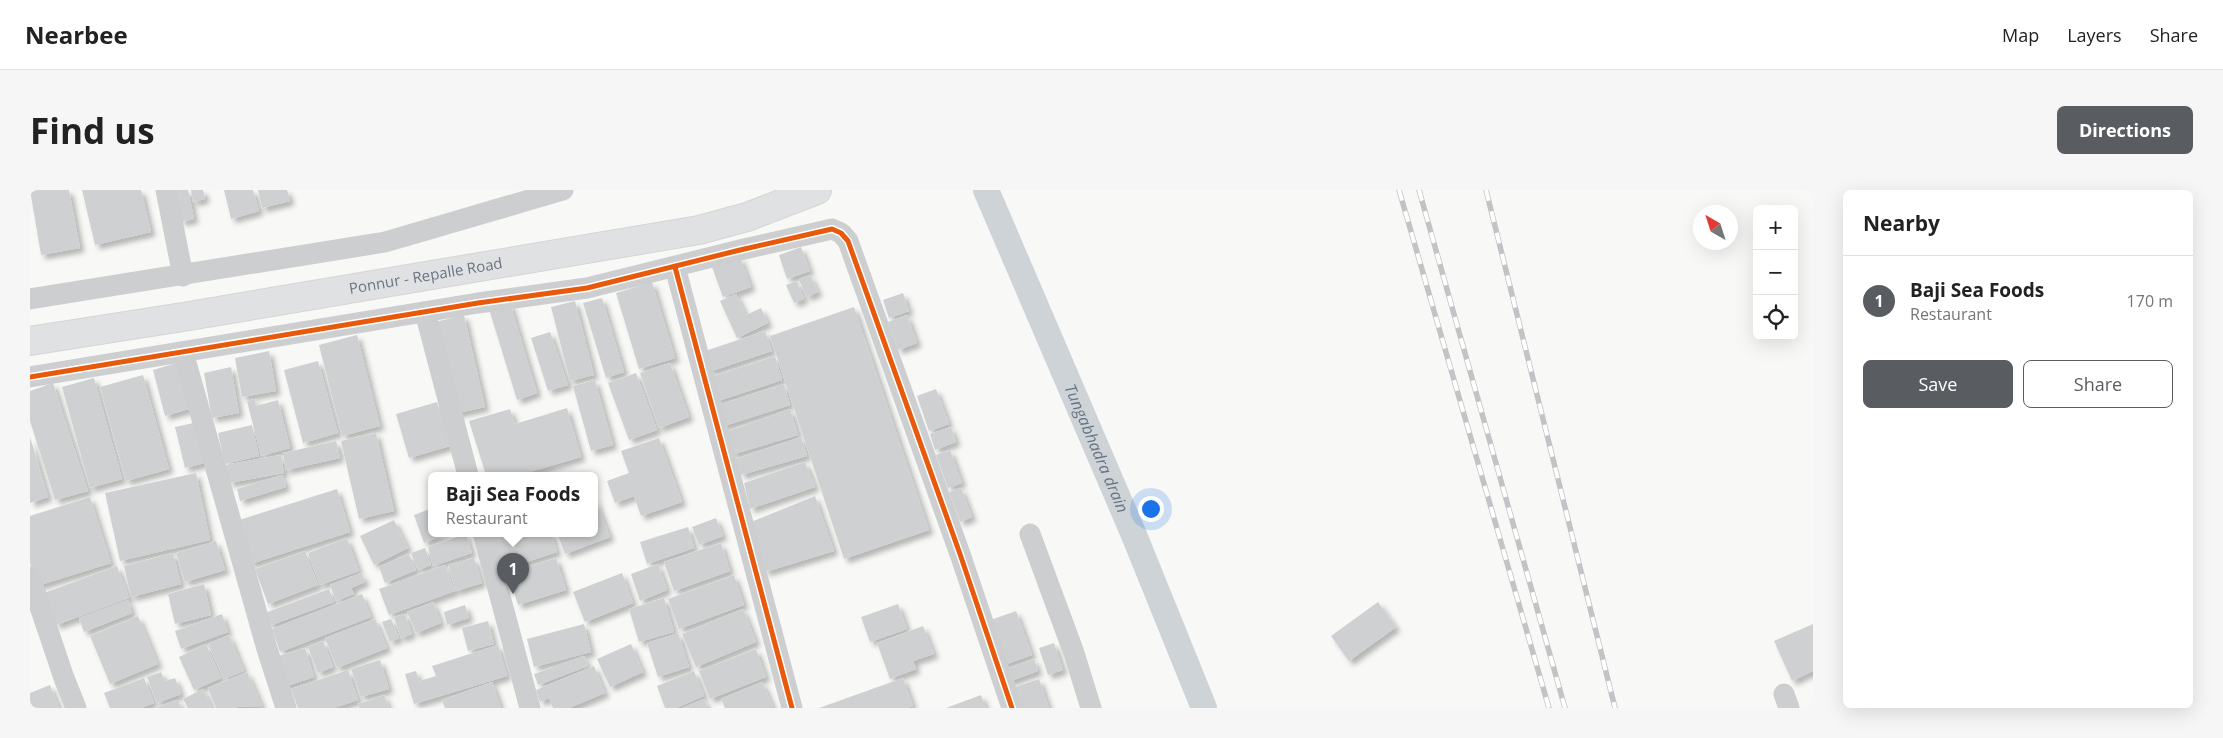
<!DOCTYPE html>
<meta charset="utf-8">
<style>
:root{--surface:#fff;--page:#f6f6f6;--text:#222;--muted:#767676;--line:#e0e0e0;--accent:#595c61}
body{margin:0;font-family:"Open Sans",sans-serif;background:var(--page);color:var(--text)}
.controls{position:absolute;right:15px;top:15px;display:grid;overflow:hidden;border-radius:8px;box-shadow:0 5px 20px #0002}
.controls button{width:45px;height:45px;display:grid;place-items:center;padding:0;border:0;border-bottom:1px solid var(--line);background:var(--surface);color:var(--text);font:25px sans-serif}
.compass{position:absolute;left:1663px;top:15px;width:45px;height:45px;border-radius:50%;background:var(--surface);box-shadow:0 5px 20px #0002;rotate:321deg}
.you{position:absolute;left:1120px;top:318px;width:18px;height:18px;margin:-12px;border:4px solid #fff;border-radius:50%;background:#1a73e8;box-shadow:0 0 0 8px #1a73e833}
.badge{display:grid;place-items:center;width:32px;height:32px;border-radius:50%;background:var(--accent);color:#fff;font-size:16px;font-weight:700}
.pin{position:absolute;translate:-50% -41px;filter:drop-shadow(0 1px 2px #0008)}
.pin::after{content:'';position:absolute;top:26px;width:18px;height:15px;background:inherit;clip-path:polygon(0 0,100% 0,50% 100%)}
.popup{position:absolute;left:398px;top:282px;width:170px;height:65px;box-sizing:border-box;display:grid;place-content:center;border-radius:8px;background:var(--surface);filter:drop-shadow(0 1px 4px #0005);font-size:16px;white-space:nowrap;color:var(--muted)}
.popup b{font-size:19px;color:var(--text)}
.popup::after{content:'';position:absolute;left:50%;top:100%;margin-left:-10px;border:10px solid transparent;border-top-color:var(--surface)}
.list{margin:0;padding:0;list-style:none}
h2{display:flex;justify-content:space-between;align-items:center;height:65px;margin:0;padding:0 20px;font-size:21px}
h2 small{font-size:16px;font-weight:400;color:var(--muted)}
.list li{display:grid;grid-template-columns:32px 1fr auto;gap:15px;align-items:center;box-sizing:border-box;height:90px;padding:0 20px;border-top:1px solid var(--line)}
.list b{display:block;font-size:19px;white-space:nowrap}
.list p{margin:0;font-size:16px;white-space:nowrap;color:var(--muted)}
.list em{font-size:16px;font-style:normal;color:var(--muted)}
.actions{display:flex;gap:10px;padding:15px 20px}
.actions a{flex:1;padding:11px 0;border:1px solid var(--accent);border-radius:8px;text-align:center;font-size:18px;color:var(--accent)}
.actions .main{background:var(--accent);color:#fff}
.icon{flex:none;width:28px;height:28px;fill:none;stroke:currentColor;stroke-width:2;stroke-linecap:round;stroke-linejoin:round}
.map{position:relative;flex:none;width:1783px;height:518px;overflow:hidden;border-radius:8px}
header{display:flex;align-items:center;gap:30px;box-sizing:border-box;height:70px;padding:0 25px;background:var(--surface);border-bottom:1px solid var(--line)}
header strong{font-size:24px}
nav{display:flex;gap:28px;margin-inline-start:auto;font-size:18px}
.intro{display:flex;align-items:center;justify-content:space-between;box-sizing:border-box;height:120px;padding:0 30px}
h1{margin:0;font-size:35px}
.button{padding:12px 22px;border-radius:8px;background:var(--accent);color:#fff;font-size:18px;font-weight:700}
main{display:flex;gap:30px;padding:0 30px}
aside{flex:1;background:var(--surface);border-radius:8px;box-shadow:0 5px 20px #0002}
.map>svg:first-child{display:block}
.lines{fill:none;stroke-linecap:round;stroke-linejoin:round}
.canal{stroke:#ced3d8;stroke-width:26}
.building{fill:#cfd0d1;filter:url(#shadow)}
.secondary-casing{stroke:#d5d5d6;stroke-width:30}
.minor{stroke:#cdcecf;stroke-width:21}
.secondary{stroke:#e0e1e2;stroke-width:28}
.rail-casing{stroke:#c3c3c5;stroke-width:5.5}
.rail{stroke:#fff;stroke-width:4;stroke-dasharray:11;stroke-linecap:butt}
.cycleway-casing{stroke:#fff;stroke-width:8}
.cycleway{stroke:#e8590c;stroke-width:5}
.labels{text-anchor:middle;stroke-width:5;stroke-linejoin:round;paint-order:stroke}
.street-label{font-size:15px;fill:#6a7485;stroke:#fff}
.water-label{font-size:16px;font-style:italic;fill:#667480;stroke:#fff}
</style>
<header>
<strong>Nearbee</strong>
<nav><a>Map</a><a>Layers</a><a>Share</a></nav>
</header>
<div class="intro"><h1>Find us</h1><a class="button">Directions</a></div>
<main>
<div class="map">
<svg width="1783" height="518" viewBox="0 0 1783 518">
<defs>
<filter id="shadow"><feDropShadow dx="4.5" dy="4.5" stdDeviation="2.5" flood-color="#0004"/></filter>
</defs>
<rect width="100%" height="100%" fill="#f8f8f7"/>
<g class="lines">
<!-- canal -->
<path class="canal" id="s1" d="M 956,0 L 1104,345 L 1174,518"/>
</g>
<!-- building -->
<g class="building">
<polygon points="0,0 39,0 50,58 11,65"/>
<polygon points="52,0 111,0 121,42 65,55"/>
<polygon points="144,0 158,0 164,29 151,32"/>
<polygon points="161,0 173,0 175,9 163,12"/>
<polygon points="194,0 223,0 229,21 201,29"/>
<polygon points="228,0 257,0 260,11 232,18"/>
<polygon points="771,57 780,81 757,89 749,65"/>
<polygon points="710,67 721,97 693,107 682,77"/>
<polygon points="780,85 788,102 777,107 769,90"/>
<polygon points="767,91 774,109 764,113 756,95"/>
<polygon points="622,92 645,168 609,179 586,103"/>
<polygon points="873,103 879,121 859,128 853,110"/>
<polygon points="706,104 716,125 731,118 738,133 707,148 690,111"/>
<polygon points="572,108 594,182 576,188 553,113"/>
<polygon points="545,111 564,185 540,191 521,117"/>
<polygon points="480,113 507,203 487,210 459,119"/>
<polygon points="824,117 899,340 814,369 740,146"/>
<polygon points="434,125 455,217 423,224 401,133"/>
<polygon points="877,125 887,153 868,160 858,132"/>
<polygon points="735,141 742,161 679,182 672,162"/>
<polygon points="520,142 538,195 518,201 501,148"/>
<polygon points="327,145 350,236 312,246 289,155"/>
<polygon points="239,161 246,201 212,207 205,168"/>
<polygon points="745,166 752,190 685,212 677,188"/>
<polygon points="288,171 308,243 273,253 254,180"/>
<polygon points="150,172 162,218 135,226 123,180"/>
<polygon points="640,173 659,227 629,238 610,183"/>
<polygon points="201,177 209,223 182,228 174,183"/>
<polygon points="606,183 627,240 599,250 578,193"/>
<polygon points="113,185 139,279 96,291 70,197"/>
<polygon points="64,188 92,289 60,298 32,197"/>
<polygon points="565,190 583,255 561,261 543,196"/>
<polygon points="23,193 58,301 25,310 0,231 0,201"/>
<polygon points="754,194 760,215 691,237 685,216"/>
<polygon points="906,199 919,234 899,241 887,206"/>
<polygon points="225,209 226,216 248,210 260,258 231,266 217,211"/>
<polygon points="407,212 420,256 379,268 366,224"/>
<polygon points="537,218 551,267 489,285 456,285 439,231 480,219 485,234"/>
<polygon points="760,219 768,245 701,265 698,241"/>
<polygon points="168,232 179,272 155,278 145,237"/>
<polygon points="222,235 229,266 195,274 188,243"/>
<polygon points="921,237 926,252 905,260 900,244"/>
<polygon points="346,243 364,321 329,329 311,251"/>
<polygon points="0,247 18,307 0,313"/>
<polygon points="771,247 777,266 711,285 706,269"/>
<polygon points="629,248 652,312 611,326 604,306 585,313 577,291 599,283 591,261"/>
<polygon points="306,251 310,268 256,280 253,263"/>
<polygon points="920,260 932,293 918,298 906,265"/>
<polygon points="251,265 254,283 199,293 195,275"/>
<polygon points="775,272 785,297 720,319 714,293"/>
<polygon points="166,283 180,350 90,371 75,303"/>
<polygon points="252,285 256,297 210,311 207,299"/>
<polygon points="931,298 942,327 930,332 919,302"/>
<polygon points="307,299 320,342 220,374 206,331"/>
<polygon points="564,306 580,347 535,364 527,343 564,343"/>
<polygon points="785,306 804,361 735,382 721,332"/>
<polygon points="60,307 81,373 7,396 0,373 0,326"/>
<polygon points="402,318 402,343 419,343 394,353 384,325"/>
<polygon points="686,328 693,346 669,355 662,337"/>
<polygon points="364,330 378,358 344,375 330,346"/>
<polygon points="658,337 664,358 617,374 610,352"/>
<polygon points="465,343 521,343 527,362 470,381 458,345"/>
<polygon points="436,344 442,363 403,376 398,357"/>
<polygon points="317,348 329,381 290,395 278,363"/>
<polygon points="186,351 195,380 155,392 146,363"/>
<polygon points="691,353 700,381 644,401 634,372"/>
<polygon points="395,358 401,375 388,380 381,363"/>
<polygon points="275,361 288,395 238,414 225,379"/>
<polygon points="143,363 151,394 101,407 94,376"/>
<polygon points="379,364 386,380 355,393 349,377"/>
<polygon points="444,368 452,393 426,401 418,375"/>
<polygon points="526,368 536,400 488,415 478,383"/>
<polygon points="628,374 637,400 610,411 601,384"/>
<polygon points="415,375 425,401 359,425 349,399"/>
<polygon points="87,376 99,408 26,435 14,403"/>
<polygon points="331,383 335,392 321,398 324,404 306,411 300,395"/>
<polygon points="592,383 603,413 555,432 543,402"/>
<polygon points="704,385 714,415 649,439 638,409"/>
<polygon points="174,394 181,425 145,434 138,404"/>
<polygon points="299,399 304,412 239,436 235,423"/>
<polygon points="332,404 341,427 250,462 242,439"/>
<polygon points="634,408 644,442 609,452 599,419"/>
<polygon points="98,410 102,423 54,442 49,428"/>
<polygon points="403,412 411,433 386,443 377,422"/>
<polygon points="1348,412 1366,437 1319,471 1301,446"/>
<polygon points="868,414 877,439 840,452 831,427"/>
<polygon points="435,415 439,428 417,435 414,422"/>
<polygon points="713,419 726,452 666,477 652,444"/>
<polygon points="986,421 1002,465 971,476 955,432"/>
<polygon points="192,424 198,442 151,459 145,441"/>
<polygon points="375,424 382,444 371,448 364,427"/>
<polygon points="108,426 128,474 80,494 60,446"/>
<polygon points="345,429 357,458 307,478 295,448"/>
<polygon points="361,429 369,448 360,452 352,432"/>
<polygon points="458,431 464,454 438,461 432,438"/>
<polygon points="554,434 561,462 504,477 497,449"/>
<polygon points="1783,434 1783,481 1762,491 1744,451"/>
<polygon points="893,436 904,464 883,471 886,479 860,489 847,453"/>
<polygon points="648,443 659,477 628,487 617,453"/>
<polygon points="199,445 214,481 194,489 178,454"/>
<polygon points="293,451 303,477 288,483 278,457"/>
<polygon points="1024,453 1033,480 1018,485 1009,458"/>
<polygon points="176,454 191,488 164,500 149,467"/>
<polygon points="601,454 613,482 580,497 567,469"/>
<polygon points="468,455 477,486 384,514 375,484 386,481 389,491 406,486 402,476"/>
<polygon points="275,458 284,487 254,497 245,467"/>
<polygon points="726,459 736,487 680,509 669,481"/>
<polygon points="554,466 558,476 508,495 504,484"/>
<polygon points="1004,469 1008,481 978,492 974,480"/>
<polygon points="350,470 359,499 331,507 321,479"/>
<polygon points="564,476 575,503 539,518 523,518 519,508 510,512 506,500"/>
<polygon points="318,480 328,510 304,518 268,518 261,499"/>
<polygon points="664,481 674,506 646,518 635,518 627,496"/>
<polygon points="131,482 135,491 145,488 151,504 127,513 117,487"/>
<polygon points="217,482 232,516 186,518 178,498"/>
<polygon points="114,488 124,513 111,518 80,518 74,503"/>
<polygon points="873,488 883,516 877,518 789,518"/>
<polygon points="1009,489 1019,518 989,518 982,498"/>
<polygon points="462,492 471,518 415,518 412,510"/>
<polygon points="732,492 743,517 695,518 691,509"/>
<polygon points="20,495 29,518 0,518 0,503"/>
<polygon points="173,499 182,518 158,518 153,509"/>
<polygon points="354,505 359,518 329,518 328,514"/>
<polygon points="951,505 956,518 916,518"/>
<polygon points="674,509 677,518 652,518"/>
<polygon points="148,510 151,518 125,518"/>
</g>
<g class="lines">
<defs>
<g id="secondary">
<path id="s2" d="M 0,151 L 153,127 L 669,40 L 717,27 L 787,0"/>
</g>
</defs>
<!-- secondary casing -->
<use href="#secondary" class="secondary-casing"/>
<!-- minor -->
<g class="minor">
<polyline points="136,0 153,86"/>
<polyline points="645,77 762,518"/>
<polyline points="0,109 355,52 533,0"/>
<polyline points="395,122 438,285"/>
<polyline points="153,162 237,459 256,518"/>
<polyline points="0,187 448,113 557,98 710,60 802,39 811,43 818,51 930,364 982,518"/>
<polyline points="453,343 500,518"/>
<polyline points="1000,344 1044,463 1061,518"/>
<polyline points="0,387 34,488 46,518"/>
<polyline points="1754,504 1759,518"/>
</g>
<!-- secondary -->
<use href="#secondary" class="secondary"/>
<defs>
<g id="rail">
<polyline points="1369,0 1519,518"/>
<polyline points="1389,0 1535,518"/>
<polyline points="1456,0 1585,518"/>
</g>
</defs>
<!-- rail casing -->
<use href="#rail" class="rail-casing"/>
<!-- rail -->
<use href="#rail" class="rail"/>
<defs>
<g id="cycleway">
<polyline points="645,77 762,518"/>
<polyline points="0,187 448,113 557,98 710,60 802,39 811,43 818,51 930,364 982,518"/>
</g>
</defs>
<!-- cycleway casing -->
<use href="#cycleway" class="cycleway-casing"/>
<!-- cycleway -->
<use href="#cycleway" class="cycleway"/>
</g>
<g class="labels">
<!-- street labels -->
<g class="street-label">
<text dy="5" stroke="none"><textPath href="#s2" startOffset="401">Ponnur - Repalle Road</textPath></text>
</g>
<!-- water labels -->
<g class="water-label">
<text dy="6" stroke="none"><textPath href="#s1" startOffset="281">Tungabhadra drain</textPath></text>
</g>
</g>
</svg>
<div class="controls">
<button>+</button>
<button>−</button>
<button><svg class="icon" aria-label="locate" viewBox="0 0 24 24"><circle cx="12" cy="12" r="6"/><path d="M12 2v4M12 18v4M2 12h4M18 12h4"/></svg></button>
</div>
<svg class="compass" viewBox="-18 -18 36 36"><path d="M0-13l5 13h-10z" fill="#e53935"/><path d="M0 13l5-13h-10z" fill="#767676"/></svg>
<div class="you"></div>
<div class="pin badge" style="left:483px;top:404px">1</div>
<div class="popup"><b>Baji Sea Foods</b>Restaurant</div>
</div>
<aside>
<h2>Nearby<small></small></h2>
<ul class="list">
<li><span class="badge">1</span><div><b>Baji Sea Foods</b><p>Restaurant</p></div><em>170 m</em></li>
</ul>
<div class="actions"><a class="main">Save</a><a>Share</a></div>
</aside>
</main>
